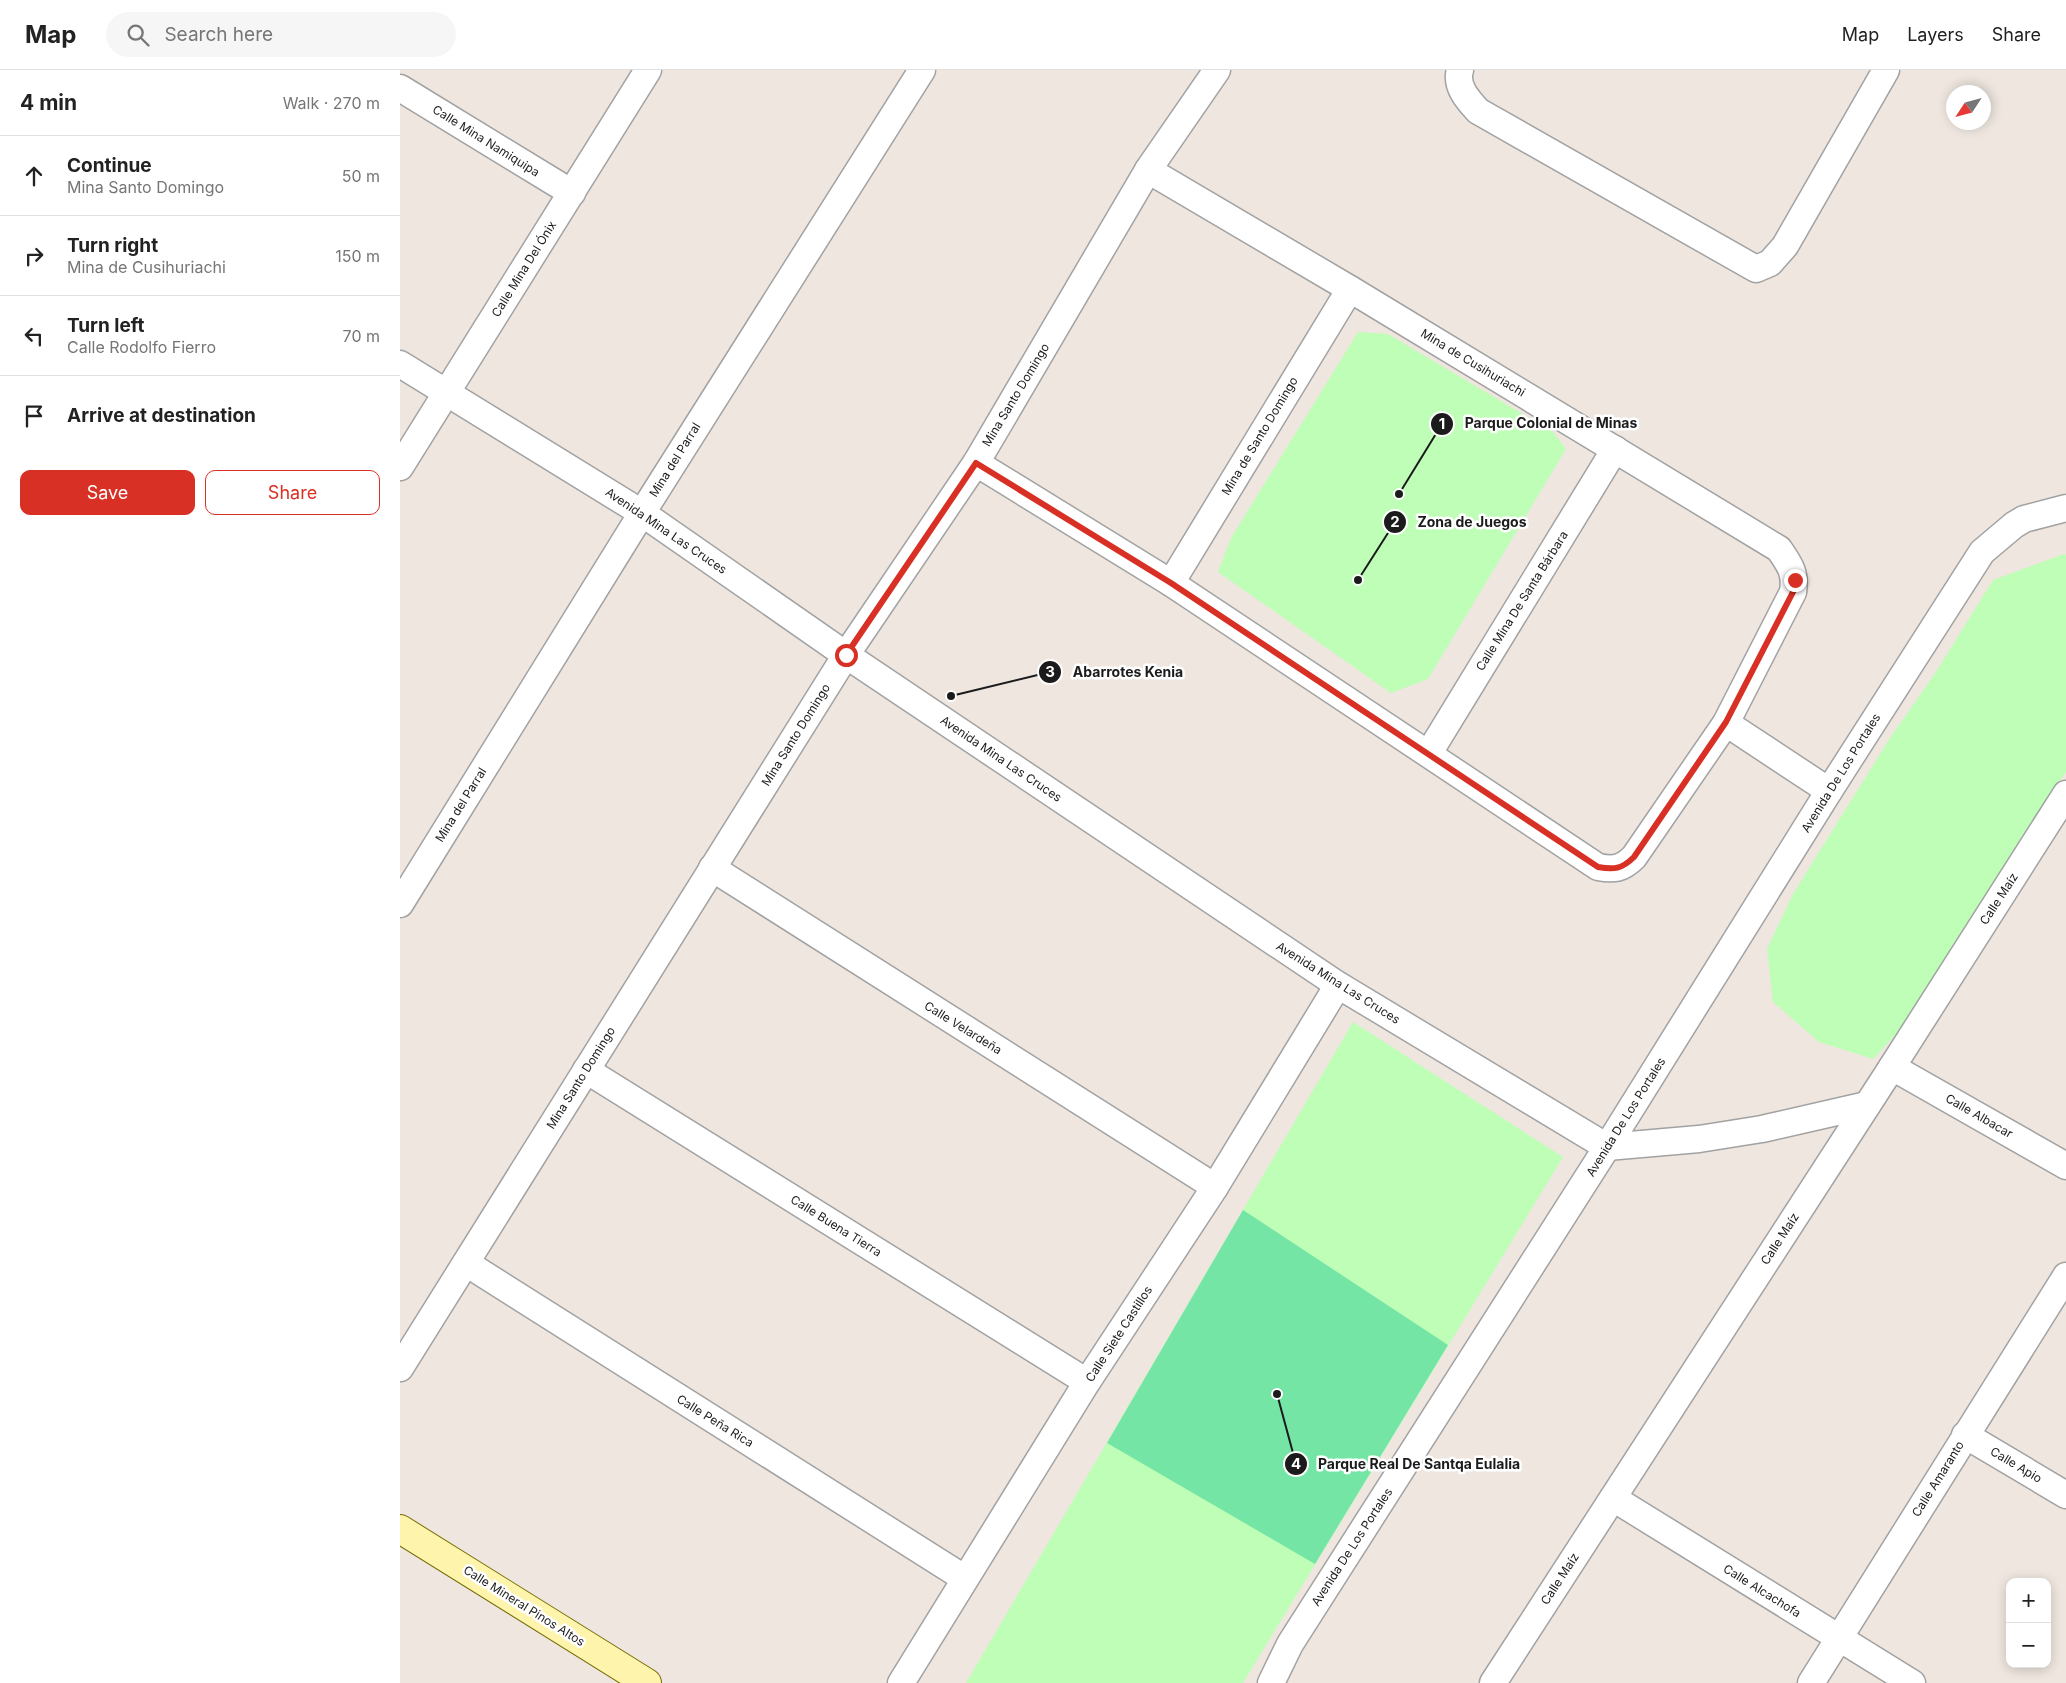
<!DOCTYPE html>
<meta charset="utf-8">
<style>
:root{--surface:#fff;--page:#f6f6f6;--text:#222;--muted:#767676;--line:#e0e0e0;--accent:#d93025}
body{margin:0;font-family:Inter,sans-serif;background:var(--page);color:var(--text)}
.controls{position:absolute;right:15px;bottom:15px;display:grid;overflow:hidden;border-radius:10px;box-shadow:0 2px 12px #0003}
.controls button{width:45px;height:45px;display:grid;place-items:center;padding:0;border:0;border-bottom:1px solid var(--line);background:var(--surface);color:var(--text);font:25px sans-serif}
.compass{position:absolute;left:1546px;top:15px;width:45px;height:45px;border-radius:50%;background:var(--surface);box-shadow:0 2px 12px #0003;rotate:234deg}
.stop{position:absolute;width:15px;height:15px;margin:-11px;border:4px solid #d93025;border-radius:50%;background:#fff}
.stop.end{background:#d93025;border-color:#fff;box-shadow:0 1px 5px #0008}
.list{margin:0;padding:0;list-style:none}
h2{display:flex;justify-content:space-between;align-items:center;height:65px;margin:0;padding:0 20px;font-size:21px}
h2 small{font-size:16px;font-weight:400;color:var(--muted)}
.list li{display:grid;grid-template-columns:32px 1fr auto;gap:15px;align-items:center;box-sizing:border-box;height:80px;padding:0 20px;border-top:1px solid var(--line)}
.list b{display:block;font-size:19px;white-space:nowrap}
.list p{margin:0;font-size:16px;white-space:nowrap;color:var(--muted)}
.list em{font-size:16px;font-style:normal;color:var(--muted)}
.actions{display:flex;gap:10px;padding:15px 20px}
.actions a{flex:1;padding:11px 0;border:1px solid var(--accent);border-radius:10px;text-align:center;font-size:18px;color:var(--accent)}
.actions .main{background:var(--accent);color:#fff}
.icon{flex:none;width:28px;height:28px;fill:none;stroke:currentColor;stroke-width:2;stroke-linecap:round;stroke-linejoin:round}
.map{position:relative;flex:none;width:1666px;height:1613px;overflow:hidden}
header{display:flex;align-items:center;gap:30px;box-sizing:border-box;height:70px;padding:0 25px;background:var(--surface);border-bottom:1px solid var(--line)}
header strong{font-size:24px}
nav{display:flex;gap:28px;margin-inline-start:auto;font-size:18px}
.search{width:350px;height:45px;background:var(--page);display:flex;align-items:center;gap:12px;box-sizing:border-box;padding:0 18px;border-radius:28px;color:var(--muted);font-size:19px}
main{display:flex}
aside{flex:1;background:var(--surface)}
.map>svg:first-child{display:block}
.park{fill:#befeb6}
.pitch{fill:#75e5a5}
.lines{fill:none;stroke-linecap:round;stroke-linejoin:round}
.minor-casing{stroke:#a2a2a2;stroke-width:29}
.secondary-casing{stroke:#746b00;stroke-width:30}
.minor{stroke:#fff;stroke-width:26}
.secondary{stroke:#fff4ac;stroke-width:28}
.route{stroke:#d93025;stroke-width:6}
.labels{text-anchor:middle;stroke-width:5;stroke-linejoin:round;paint-order:stroke}
.street-label{font-size:12px;fill:#1b1b1b;stroke:#fff}
.leader{fill:none;stroke:#1b1b1b;stroke-width:2}
.callout-dot{fill:#1b1b1b;stroke:#fff;stroke-width:2}
.mark-label{font-size:15px;text-anchor:middle;font-weight:bold;fill:#fff}
.callout-label{font-size:14px;text-anchor:middle;font-weight:bold;fill:#1b1b1b;stroke:#fff;stroke-width:5;stroke-linejoin:round;paint-order:stroke}
</style>
<header>
<strong>Map</strong>
<div class="search"><svg class="icon" aria-label="search" viewBox="0 0 24 24"><circle cx="10" cy="10" r="6"/><path d="M15 15l6 6"/></svg>Search here</div>
<nav><a>Map</a><a>Layers</a><a>Share</a></nav>
</header>
<main>
<aside>
<h2>4 min<small>Walk · 270 m</small></h2>
<ul class="list">
<li><svg class="icon" aria-label="ahead" viewBox="0 0 24 24"><path d="M12 20V5M6 11l6-6 6 6"/></svg><div><b>Continue</b><p>Mina Santo Domingo</p></div><em>50 m</em></li>
<li><svg class="icon" aria-label="right" viewBox="0 0 24 24"><path d="M7 20v-9h11M14 6l5 5-5 5"/></svg><div><b>Turn right</b><p>Mina de Cusihuriachi</p></div><em>150 m</em></li>
<li><svg class="icon" aria-label="left" viewBox="0 0 24 24"><path d="M17 20v-9H6M10 6l-5 5 5 5"/></svg><div><b>Turn left</b><p>Calle Rodolfo Fierro</p></div><em>70 m</em></li>
<li><svg class="icon" aria-label="arrive" viewBox="0 0 24 24"><path d="M6 21V4h12l-3 4 3 4H6"/></svg><div><b>Arrive at destination</b></div></li>
</ul>
<div class="actions"><a class="main">Save</a><a>Share</a></div>
</aside>
<div class="map">
<svg width="1666" height="1613" viewBox="0 0 1666 1613">
<rect width="100%" height="100%" fill="#eee6df"/>
<!-- park -->
<g class="park">
<polygon points="958,262 988,264 1153,362 1166,379 1028,609 991,623 818,502 831,468"/>
<polygon points="1664,484 1666,485 1666,702 1613,780 1544,901 1510,949 1473,989 1419,972 1373,932 1367,879 1393,824 1490,668 1536,602 1593,510"/>
<polygon points="953,952 1163,1087 843,1613 566,1613"/>
</g>
<!-- pitch -->
<polygon class="pitch" points="843,1140 1048,1275 915,1494 707,1373"/>
<g class="lines">
<defs>
<g id="minor">
<path d="M 1060,0 C 1055,16 1068,30 1078,41 L 1356,199 L 1370,193 L 1385,176 L 1486,0"/>
<polyline points="0,18 172,123"/>
<polyline points="0,294 242,443 446,585 938,915 1207,1077 1299,1069 1362,1059 1467,1035"/>
<path d="M 576,393 L 771,513 L 1198,797 C 1214,800 1222,799 1234,787 L 1326,653 L 1393,522 C 1396,503 1390,495 1379,479 L 950,219 L 748,100"/>
<polyline points="0,397 248,0"/>
<polyline points="771,513 950,219"/>
<polyline points="1326,653 1429,721"/>
<polyline points="1029,683 1215,379"/>
<polyline points="312,798 815,1117"/>
<polyline points="0,834 242,443 522,0"/>
<polyline points="1492,997 1666,1096"/>
<polyline points="186,1000 687,1312"/>
<polyline points="66,1193 564,1508"/>
<polyline points="0,1298 446,585 576,393 748,100 817,0"/>
<polyline points="1565,1365 1666,1425"/>
<polyline points="1213,1428 1512,1613"/>
<polyline points="501,1613 687,1312 815,1117 938,915"/>
<polyline points="871,1613 890,1574 1207,1077 1429,721 1582,482 1614,455 1624,449 1666,438"/>
<polyline points="1093,1613 1492,997 1666,724"/>
<polyline points="1411,1613 1666,1206"/>
</g>
<polyline id="secondary" points="0,1459 247,1613"/>
</defs>
<!-- minor casing -->
<use href="#minor" class="minor-casing"/>
<!-- secondary casing -->
<use href="#secondary" class="secondary-casing"/>
<!-- minor -->
<use href="#minor" class="minor"/>
<!-- secondary -->
<use href="#secondary" class="secondary"/>
</g>
<g class="lines">
<!-- route -->
<path class="route" d="M 446,585 L 576,393 L 771,513 L 1198,797 C 1214,800 1222,799 1234,787 L 1326,652 L 1393,522 L 1395,510"/>
</g>
<g class="labels">
<!-- street labels -->
<g class="street-label">
<text transform="translate(86 71) rotate(32)" y="4">Calle Mina Namiquipa</text>
<text transform="translate(124 199) rotate(-58)" y="4">Calle Mina Del Ónix</text>
<text transform="translate(1073 293) rotate(31)" y="4">Mina de Cusihuriachi</text>
<text transform="translate(616 325) rotate(-59)" y="4">Mina Santo Domingo</text>
<text transform="translate(860 366) rotate(-59)" y="4">Mina de Santo Domingo</text>
<text transform="translate(275 390) rotate(-58)" y="4">Mina del Parral</text>
<text transform="translate(266 461) rotate(34)" y="4">Avenida Mina Las Cruces</text>
<text transform="translate(1122 531) rotate(-58)" y="4">Calle Mina De Santa Bárbara</text>
<text transform="translate(396 665) rotate(-58)" y="4">Mina Santo Domingo</text>
<text transform="translate(601 689) rotate(34)" y="4">Avenida Mina Las Cruces</text>
<text transform="translate(1441 703) rotate(-58)" y="4">Avenida De Los Portales</text>
<text transform="translate(61 735) rotate(-58)" y="4">Mina del Parral</text>
<text transform="translate(1599 829) rotate(-57)" y="4">Calle Maíz</text>
<text transform="translate(938 913) rotate(32)" y="4">Avenida Mina Las Cruces</text>
<text transform="translate(563 958) rotate(32)" y="4">Calle Velardeña</text>
<text transform="translate(181 1008) rotate(-58)" y="4">Mina Santo Domingo</text>
<text transform="translate(1579 1046) rotate(30)" y="4">Calle Albacar</text>
<text transform="translate(1226 1047) rotate(-58)" y="4">Avenida De Los Portales</text>
<text transform="translate(436 1156) rotate(32)" y="4">Calle Buena Tierra</text>
<text transform="translate(1380 1169) rotate(-57)" y="4">Calle Maíz</text>
<text transform="translate(719 1264) rotate(-57)" y="4">Calle Siete Castillos</text>
<text transform="translate(315 1351) rotate(32)" y="4">Calle Peña Rica</text>
<text transform="translate(1616 1395) rotate(31)" y="4">Calle Apio</text>
<text transform="translate(1538 1409) rotate(-58)" y="4">Calle Amaranto</text>
<text transform="translate(952 1477) rotate(-57)" y="4">Avenida De Los Portales</text>
<text transform="translate(1160 1509) rotate(-57)" y="4">Calle Maíz</text>
<text transform="translate(1362 1521) rotate(32)" y="4">Calle Alcachofa</text>
<text transform="translate(124 1536) rotate(32)" y="4">Calle Mineral Pinos Altos</text>
</g>
</g>
<!-- callouts -->
<path class="leader" d="M999 424L1042 354M958 510L995 452M551 626L650 602M877 1324L896 1394"/>
<g class="callout-dot">
<circle cx="999" cy="424" r="5"/>
<circle cx="958" cy="510" r="5"/>
<circle cx="551" cy="626" r="5"/>
<circle cx="877" cy="1324" r="5"/>
<circle cx="1042" cy="354" r="12"/>
<circle cx="995" cy="452" r="12"/>
<circle cx="650" cy="602" r="12"/>
<circle cx="896" cy="1394" r="12"/>
</g>
<g class="mark-label">
<text x="1042" y="359">1</text>
<text x="995" y="457">2</text>
<text x="650" y="607">3</text>
<text x="896" y="1399">4</text>
</g>
<g class="callout-label">
<text x="1151" y="358">Parque Colonial de Minas</text>
<text x="1072" y="457">Zona de Juegos</text>
<text x="728" y="607">Abarrotes Kenia</text>
<text x="1019" y="1399">Parque Real De Santqa Eulalia</text>
</g>
</svg>
<div class="controls">
<button>+</button>
<button>−</button>
</div>
<svg class="compass" viewBox="-18 -18 36 36"><path d="M0-13l5 13h-10z" fill="#e53935"/><path d="M0 13l5-13h-10z" fill="#767676"/></svg>
<div class="stop" style="left:446px;top:585px"></div>
<div class="stop end" style="left:1395px;top:510px"></div>
</div>
</main>
